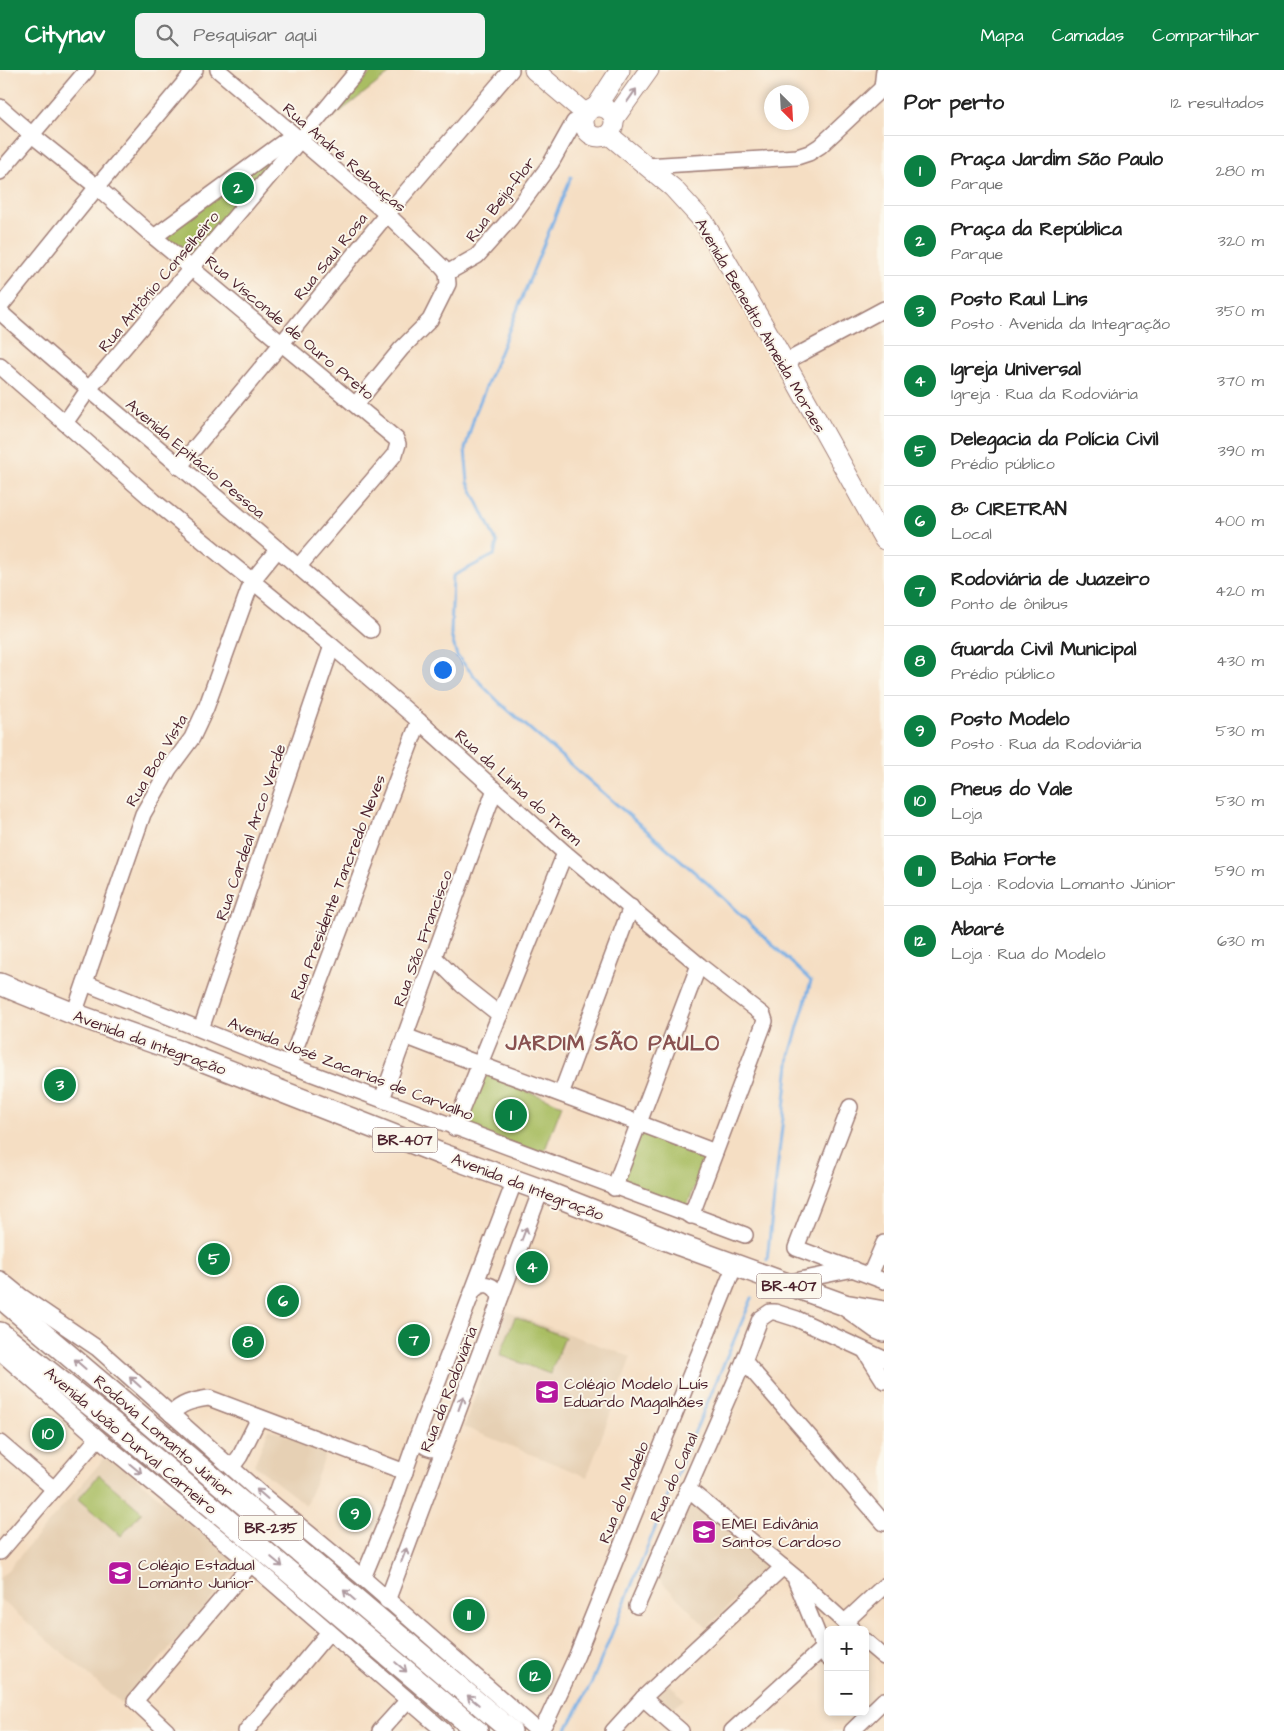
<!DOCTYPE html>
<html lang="pt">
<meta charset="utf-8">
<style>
:root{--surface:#fff;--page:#f2f2f2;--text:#222;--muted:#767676;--line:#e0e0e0;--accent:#0b8043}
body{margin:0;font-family:"Architects Daughter",sans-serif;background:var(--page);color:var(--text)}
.controls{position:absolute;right:15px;bottom:15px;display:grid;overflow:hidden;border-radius:8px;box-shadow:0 2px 8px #0003}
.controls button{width:45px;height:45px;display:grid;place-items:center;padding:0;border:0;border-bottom:1px solid var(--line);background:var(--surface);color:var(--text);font:25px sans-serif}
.compass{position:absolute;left:764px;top:15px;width:45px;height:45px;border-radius:50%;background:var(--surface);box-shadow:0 2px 8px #0003;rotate:156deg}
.you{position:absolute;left:442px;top:599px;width:18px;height:18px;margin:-12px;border:4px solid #fff;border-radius:50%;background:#1a73e8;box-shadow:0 0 0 8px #1a73e833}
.badge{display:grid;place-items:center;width:32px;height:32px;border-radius:50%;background:var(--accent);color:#fff;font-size:16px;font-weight:700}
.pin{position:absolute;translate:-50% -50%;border:2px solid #fff;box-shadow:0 1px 5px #0006}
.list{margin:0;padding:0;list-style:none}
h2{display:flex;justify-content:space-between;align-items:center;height:65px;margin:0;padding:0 20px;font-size:21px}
h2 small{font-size:16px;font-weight:400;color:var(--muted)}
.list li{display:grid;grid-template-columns:32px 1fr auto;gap:15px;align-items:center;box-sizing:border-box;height:70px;padding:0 20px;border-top:1px solid var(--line)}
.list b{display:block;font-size:19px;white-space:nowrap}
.list p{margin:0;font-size:16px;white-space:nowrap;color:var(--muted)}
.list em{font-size:16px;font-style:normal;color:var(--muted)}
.icon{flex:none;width:28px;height:28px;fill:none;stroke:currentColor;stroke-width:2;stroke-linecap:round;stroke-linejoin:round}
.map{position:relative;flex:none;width:884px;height:1661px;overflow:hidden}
header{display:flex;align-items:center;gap:30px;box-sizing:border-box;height:70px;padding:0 25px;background:var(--accent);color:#fff}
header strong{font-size:24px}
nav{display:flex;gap:28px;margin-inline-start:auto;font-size:18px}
.search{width:350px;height:45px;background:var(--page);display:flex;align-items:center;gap:12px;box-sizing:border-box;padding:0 18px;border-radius:8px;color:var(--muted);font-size:19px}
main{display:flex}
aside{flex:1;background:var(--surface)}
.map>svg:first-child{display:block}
.built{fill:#e6d0b4}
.green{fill:#a9bd62;stroke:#7a6e46}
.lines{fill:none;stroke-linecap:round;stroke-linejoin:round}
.stream{stroke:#76ade4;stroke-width:3}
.minor-casing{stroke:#a07e77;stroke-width:18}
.major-casing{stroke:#a07e77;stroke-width:21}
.highway-casing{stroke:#a07e77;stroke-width:24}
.minor{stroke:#fff;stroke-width:15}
.major{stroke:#fff;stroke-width:19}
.highway{stroke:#fff;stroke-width:21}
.oneway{stroke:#ae9aa0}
.labels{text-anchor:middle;stroke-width:4;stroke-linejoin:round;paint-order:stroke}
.shield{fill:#fbf7ec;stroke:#7f6065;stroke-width:1}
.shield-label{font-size:15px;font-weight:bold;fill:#4a1f2b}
.street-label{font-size:16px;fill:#4a1f2b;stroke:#fbf7ec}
.poi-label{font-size:16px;fill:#4a1f2b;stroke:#fbf7ec;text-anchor:start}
.district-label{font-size:21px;font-weight:bold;letter-spacing:1px;fill:#895150;stroke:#fbf7ec}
</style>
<header>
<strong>Citynav</strong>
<div class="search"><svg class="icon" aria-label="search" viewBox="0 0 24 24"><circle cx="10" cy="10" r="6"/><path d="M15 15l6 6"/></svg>Pesquisar aqui</div>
<nav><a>Mapa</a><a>Camadas</a><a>Compartilhar</a></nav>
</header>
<main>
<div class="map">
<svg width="884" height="1661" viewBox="0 0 884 1661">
<rect width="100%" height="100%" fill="#fbf7ec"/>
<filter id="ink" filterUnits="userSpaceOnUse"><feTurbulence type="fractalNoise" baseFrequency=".02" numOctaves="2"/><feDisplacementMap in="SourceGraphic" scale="10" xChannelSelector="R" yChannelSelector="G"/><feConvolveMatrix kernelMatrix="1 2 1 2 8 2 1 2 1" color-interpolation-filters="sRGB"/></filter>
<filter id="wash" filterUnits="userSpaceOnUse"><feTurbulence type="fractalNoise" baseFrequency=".0096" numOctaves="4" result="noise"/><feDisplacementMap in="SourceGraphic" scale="20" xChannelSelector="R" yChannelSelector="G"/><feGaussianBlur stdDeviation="1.12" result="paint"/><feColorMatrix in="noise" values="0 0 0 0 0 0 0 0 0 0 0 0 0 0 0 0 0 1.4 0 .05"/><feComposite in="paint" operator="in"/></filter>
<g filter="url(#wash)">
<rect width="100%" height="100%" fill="#f5dec3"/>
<!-- built -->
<g class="built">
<polygon points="506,1241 631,1287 587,1407 464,1357"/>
<polygon points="269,1359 327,1381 306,1435 254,1395"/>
<polygon points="108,1384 240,1496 122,1634 0,1529 0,1509"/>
<polygon points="690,1430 770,1495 707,1558 658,1508"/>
<polygon points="668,1613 684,1629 671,1640 657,1625"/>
</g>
<!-- green -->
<g class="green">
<polygon points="373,0 394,0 332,48"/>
<polygon points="291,71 191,190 160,165"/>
<polygon points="480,1002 562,1035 543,1085 460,1054"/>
<polygon points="640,1061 706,1087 686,1139 619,1113"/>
<polygon points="515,1247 565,1267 550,1304 500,1285"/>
<polygon points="99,1405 142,1442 121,1466 78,1429"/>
</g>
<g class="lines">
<!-- stream -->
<g class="stream">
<polyline points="571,107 475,344 465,379 468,412 497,473 494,485 453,506 451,565 457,586 483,616 500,633 707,813 811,911 790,985 767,1190"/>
<polyline points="566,1661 592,1612 687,1380 752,1228"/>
</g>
</g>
</g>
<g filter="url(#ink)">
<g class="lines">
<defs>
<g id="minor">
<polyline points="218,0 387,144 442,197 447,203"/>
<polyline points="882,18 884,0"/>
<polyline points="0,37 32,65 97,117 154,167 396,369 398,374 395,384 299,496"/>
<polyline points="646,96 797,87 809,83 820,76 882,18 884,19"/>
<polyline points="0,102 87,0"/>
<polyline points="154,167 293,65"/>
<polyline points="0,237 97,117 195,0"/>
<path d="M 0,242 C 122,350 249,452 371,560"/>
<polyline points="785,292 884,239"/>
<polyline points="0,296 154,431 332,576 419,651 565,783 699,895 763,945 765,951 691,1146"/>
<polyline points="356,334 401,279 430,250 448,214 447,203 477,186 510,149 551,93 574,52"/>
<polyline points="65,353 88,320 306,63 358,0"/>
<polyline points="179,397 282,273 387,144 511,0"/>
<polyline points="434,887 462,915 500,945"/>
<polyline points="85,913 289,995 745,1165"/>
<polyline points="74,944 143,744 169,699 192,668 206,638 252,511 278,479"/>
<polyline points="201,959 332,576"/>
<path d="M 405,966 C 508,1006 612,1042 715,1082"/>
<polyline points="289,995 419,651"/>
<polyline points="561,1024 631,837"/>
<polyline points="382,1029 495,719"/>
<polyline points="850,1037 796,1178 884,1211"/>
<polyline points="454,1058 565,783"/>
<polyline points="614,1118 699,895"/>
<polyline points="870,1205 884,1173"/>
<polyline points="0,1209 22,1227 97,1278 260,1423 363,1508 538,1661"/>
<polyline points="785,1213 854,1199"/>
<path d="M 473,1221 C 483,1210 496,1214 500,1228"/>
<polyline points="865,1281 884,1311"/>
<polyline points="0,1282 98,1368 251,1494 444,1661"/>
<polyline points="744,1291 884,1453"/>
<path d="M 171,1344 C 183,1332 192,1331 209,1328 L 405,1402"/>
<path d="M 417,1367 C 424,1378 431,1381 444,1378"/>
<polyline points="0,1373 54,1419"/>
<polyline points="232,1397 240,1386 259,1348"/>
<polyline points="687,1418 795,1507 853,1560"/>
<polyline points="0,1482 98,1368"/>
<polyline points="363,1508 392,1438 417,1367 515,1110"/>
<polyline points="796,1511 827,1587"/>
<polyline points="387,1531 541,1120"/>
<polyline points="637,1536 744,1291 760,1249 770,1242 775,1242 797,1249 884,1289"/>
<polyline points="845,1552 884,1516"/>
<polyline points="865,1571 884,1587"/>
<polyline points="643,1628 681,1661"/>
<polyline points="167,1661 135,1631 251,1494"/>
<polyline points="246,1661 329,1562"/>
<polyline points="380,1661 408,1630"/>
<polyline points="540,1661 548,1648 577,1585 735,1195"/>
<polyline points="613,1661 643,1628 783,1497"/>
<polyline points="732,1661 823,1578"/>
<polyline points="852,1661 884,1630"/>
</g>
<g id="major">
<polyline points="534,0 586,44"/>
<circle cx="599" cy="52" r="15"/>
<polyline points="596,37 620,0"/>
<polyline points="614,49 649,0"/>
<polyline points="609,65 673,118 704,152 785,292 884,470"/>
</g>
<g id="highway">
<polyline points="0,914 74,944 181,982 441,1084 541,1120 680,1175 845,1235 877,1258 884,1261"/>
<polyline points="0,1227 511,1661"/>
<polyline points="850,1236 884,1242"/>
<polyline points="0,1263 114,1354 477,1661"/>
</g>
</defs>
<!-- minor casing -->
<use href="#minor" class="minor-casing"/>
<!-- major casing -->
<use href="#major" class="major-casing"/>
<!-- highway casing -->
<use href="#highway" class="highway-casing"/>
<!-- minor -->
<use href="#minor" class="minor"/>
<!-- major -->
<use href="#major" class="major"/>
<!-- highway -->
<use href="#highway" class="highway"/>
</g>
<!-- one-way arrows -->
<defs><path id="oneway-shaft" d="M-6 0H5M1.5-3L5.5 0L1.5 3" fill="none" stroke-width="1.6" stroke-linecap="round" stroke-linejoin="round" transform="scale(1.25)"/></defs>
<g class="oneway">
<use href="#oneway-shaft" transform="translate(632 25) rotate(-55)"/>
<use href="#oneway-shaft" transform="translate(524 1164) rotate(-69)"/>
<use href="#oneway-shaft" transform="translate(80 1294) rotate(-139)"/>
<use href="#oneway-shaft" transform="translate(135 1312) rotate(-138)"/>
<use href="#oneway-shaft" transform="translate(461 1333) rotate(-70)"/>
<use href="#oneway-shaft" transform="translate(136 1399) rotate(40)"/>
<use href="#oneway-shaft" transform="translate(262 1424) rotate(-139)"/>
<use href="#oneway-shaft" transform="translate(404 1485) rotate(-69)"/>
<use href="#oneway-shaft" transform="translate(277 1492) rotate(40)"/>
<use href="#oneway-shaft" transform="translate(349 1525) rotate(-139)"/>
<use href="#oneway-shaft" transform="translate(401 1597) rotate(40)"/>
<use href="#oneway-shaft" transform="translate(473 1630) rotate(-140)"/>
</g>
</g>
<!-- icons -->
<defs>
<symbol id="school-square" viewBox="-11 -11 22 22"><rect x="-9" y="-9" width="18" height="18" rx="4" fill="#b5179e" stroke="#fbf7ec"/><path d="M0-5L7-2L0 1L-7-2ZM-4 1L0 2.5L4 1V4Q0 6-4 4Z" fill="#fff"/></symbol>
</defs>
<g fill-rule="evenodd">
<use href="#school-square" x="533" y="1308" width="28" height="28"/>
<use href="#school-square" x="690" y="1448" width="28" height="28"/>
<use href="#school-square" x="106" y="1489" width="28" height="28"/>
</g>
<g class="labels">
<!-- shield labels -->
<g class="shield">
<rect x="372.5" y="1057.5" width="65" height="25" rx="4"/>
<rect x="756.5" y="1203.5" width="65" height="25" rx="4"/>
<rect x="238.5" y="1445.5" width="65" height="25" rx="4"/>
</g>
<g class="shield-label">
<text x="405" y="1075">BR-407</text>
<text x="789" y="1221">BR-407</text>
<text x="271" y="1463">BR-235</text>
</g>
<!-- street labels -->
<g class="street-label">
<text transform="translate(345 87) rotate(41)" y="6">Rua André Rebouças</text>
<text transform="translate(500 129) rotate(-52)" y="6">Rua Beija-flor</text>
<text transform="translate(330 186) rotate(-51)" y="6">Rua Saul Rosa</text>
<text transform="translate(158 211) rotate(-50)" y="6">Rua Antônio Conselheiro</text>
<text transform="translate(761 255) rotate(60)" y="6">Avenida Benedito Almeida Moraes</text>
<text transform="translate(290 257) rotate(40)" y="6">Rua Visconde de Ouro Preto</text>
<text transform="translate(196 388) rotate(40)" y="6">Avenida Epitácio Pessoa</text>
<text transform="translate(156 690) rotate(-59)" y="6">Rua Boa Vista</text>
<text transform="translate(519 717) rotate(42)" y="6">Rua da Linha do Trem</text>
<text transform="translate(250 762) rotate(-71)" y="6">Rua Cardeal Arco Verde</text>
<text transform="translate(337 817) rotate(-69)" y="6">Rua Presidente Tancredo Neves</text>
<text transform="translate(422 868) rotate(-70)" y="6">Rua São Francisco</text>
<text transform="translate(150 972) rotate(20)" y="6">Avenida da Integração</text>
<text transform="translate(351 998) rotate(21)" y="6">Avenida José Zacarias de Carvalho</text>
<text transform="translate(528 1116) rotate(21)" y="6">Avenida da Integração</text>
<text transform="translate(448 1319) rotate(-69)" y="6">Rua da Rodoviária</text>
<text transform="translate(164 1366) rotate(41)" y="6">Rodovia Lomanto Júnior</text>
<text transform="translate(131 1370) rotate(40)" y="6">Avenida João Durval Carneiro</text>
<text transform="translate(673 1407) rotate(-66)" y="6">Rua do Canal</text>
<text transform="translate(623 1422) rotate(-68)" y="6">Rua do Modelo</text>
</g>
<!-- poi labels -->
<g class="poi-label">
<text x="564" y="1319">Colégio Modelo Luís<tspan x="564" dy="18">Eduardo Magalhães</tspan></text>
<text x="722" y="1459">EMEI Edivânia<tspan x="722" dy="18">Santos Cardoso</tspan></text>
<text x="138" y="1500">Colégio Estadual<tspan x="138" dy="18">Lomanto Junior</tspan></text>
</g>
<!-- district labels -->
<g class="district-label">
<text x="613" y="980">JARDIM SÃO PAULO</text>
</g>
</g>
</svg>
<div class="controls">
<button>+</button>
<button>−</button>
</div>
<svg class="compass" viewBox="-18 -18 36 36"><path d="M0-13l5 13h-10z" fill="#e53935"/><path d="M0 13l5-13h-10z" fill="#767676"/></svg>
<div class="you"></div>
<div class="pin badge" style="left:511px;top:1045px">1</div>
<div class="pin badge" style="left:238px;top:118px">2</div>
<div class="pin badge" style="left:60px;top:1015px">3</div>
<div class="pin badge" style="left:532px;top:1197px">4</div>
<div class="pin badge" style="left:214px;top:1189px">5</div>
<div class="pin badge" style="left:283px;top:1231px">6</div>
<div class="pin badge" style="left:414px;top:1270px">7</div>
<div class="pin badge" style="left:248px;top:1272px">8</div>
<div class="pin badge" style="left:355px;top:1444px">9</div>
<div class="pin badge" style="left:48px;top:1364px">10</div>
<div class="pin badge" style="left:469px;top:1545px">11</div>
<div class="pin badge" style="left:535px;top:1606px">12</div>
</div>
<aside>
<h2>Por perto<small>12 resultados</small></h2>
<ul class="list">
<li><span class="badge">1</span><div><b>Praça Jardim São Paulo</b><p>Parque</p></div><em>280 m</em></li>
<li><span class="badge">2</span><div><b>Praça da República</b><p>Parque</p></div><em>320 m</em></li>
<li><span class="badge">3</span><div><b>Posto Raul Lins</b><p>Posto · Avenida da Integração</p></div><em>350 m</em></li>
<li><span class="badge">4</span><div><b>Igreja Universal</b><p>Igreja · Rua da Rodoviária</p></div><em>370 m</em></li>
<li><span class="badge">5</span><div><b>Delegacia da Polícia Civil</b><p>Prédio público</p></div><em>390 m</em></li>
<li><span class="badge">6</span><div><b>8º CIRETRAN</b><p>Local</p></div><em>400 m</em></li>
<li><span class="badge">7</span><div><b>Rodoviária de Juazeiro</b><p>Ponto de ônibus</p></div><em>420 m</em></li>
<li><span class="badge">8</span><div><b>Guarda Civil Municipal</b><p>Prédio público</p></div><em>430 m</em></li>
<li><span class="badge">9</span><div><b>Posto Modelo</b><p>Posto · Rua da Rodoviária</p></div><em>530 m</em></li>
<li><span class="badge">10</span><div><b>Pneus do Vale</b><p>Loja</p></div><em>530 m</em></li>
<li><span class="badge">11</span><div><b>Bahia Forte</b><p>Loja · Rodovia Lomanto Júnior</p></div><em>590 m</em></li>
<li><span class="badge">12</span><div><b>Abaré</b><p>Loja · Rua do Modelo</p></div><em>630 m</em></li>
</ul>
</aside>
</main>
